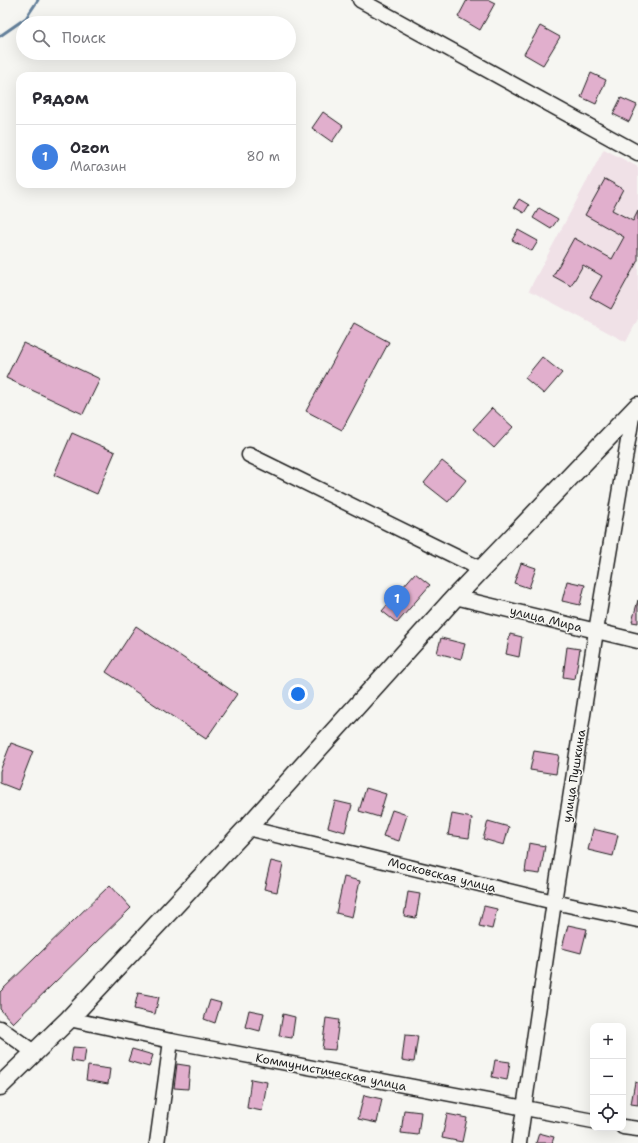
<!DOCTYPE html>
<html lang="ru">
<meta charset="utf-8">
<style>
:root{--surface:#fff;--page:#f2f2f3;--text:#2b2b33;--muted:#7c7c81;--line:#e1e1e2;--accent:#1a73e8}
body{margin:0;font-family:"Shantell Sans",sans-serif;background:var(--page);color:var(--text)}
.controls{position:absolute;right:12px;bottom:12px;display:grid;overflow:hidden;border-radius:8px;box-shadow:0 4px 16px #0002}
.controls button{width:36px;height:36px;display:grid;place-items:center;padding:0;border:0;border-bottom:1px solid var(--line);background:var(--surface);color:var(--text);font:20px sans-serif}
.you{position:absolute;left:298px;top:694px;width:14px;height:14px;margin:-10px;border:3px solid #fff;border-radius:50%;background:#1a73e8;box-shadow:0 0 0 6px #1a73e833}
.badge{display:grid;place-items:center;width:26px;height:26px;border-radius:50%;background:var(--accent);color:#fff;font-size:13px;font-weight:700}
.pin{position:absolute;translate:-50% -33px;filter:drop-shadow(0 1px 2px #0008)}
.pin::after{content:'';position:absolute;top:21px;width:14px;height:12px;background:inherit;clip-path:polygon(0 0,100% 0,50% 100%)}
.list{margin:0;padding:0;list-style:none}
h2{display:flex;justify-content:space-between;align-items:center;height:52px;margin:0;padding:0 16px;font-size:17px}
h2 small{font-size:13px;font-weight:400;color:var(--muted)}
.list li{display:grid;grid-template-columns:26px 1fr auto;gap:12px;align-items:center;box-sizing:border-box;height:64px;padding:0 16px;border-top:1px solid var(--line)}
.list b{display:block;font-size:15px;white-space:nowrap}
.list p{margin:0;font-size:13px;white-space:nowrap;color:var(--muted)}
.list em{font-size:13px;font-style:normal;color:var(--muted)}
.icon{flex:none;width:22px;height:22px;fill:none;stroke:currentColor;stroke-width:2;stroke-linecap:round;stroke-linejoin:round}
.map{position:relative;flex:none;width:638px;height:1143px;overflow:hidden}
.search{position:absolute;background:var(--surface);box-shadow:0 4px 16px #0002;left:16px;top:16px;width:280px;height:44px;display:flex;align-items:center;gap:10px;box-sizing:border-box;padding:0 14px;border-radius:22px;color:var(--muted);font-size:15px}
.panel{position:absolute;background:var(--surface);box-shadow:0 4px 16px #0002;left:16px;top:72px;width:280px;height:116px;border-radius:12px}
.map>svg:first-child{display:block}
.built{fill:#f0e1e7}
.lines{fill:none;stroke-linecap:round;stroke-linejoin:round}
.stream{stroke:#64809b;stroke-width:3}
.building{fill:#e1afcd;stroke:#1c1c1c}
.minor-casing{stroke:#1c1c1c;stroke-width:17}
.major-casing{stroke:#1c1c1c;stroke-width:21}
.minor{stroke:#f6f6f2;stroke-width:14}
.major{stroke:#f6f6f2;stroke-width:18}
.labels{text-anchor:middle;stroke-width:3;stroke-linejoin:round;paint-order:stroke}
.street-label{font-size:12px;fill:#1c1c1c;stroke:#f6f6f2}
</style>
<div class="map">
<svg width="638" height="1143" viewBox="0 0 638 1143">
<rect width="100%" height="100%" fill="#f6f6f2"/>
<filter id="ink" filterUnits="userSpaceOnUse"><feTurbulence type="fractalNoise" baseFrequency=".025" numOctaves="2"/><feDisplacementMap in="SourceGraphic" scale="8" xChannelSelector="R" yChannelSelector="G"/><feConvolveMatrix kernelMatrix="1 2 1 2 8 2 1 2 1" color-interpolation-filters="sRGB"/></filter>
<g filter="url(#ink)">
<!-- built -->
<polygon class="built" points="604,149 638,167 638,319 626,342 529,290"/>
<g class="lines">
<!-- stream -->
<polyline class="stream" points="0,36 26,18 38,0"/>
</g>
<!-- building -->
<g class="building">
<polygon points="467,0 489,0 495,3 480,30 458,17"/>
<polygon points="540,26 560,37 543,65 524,54"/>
<polygon points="591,73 606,80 596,104 581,97"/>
<polygon points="621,98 637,105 629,122 613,114"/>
<polygon points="323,112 343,126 332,142 312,128"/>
<polygon points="605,179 623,189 612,210 633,221 638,211 638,260 611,309 590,297 602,276 583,265 571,286 553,276 574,238 612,259 624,237 585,215"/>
<polygon points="519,199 529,205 524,213 514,207"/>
<polygon points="539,208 558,219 551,229 533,218"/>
<polygon points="518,230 538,241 532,251 512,240"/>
<polygon points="354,323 389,342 342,430 306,411"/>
<polygon points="23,343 100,379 83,414 6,378"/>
<polygon points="542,357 562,373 544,394 525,378"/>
<polygon points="492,408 513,427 494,448 473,429"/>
<polygon points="72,433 115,452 97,494 54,475"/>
<polygon points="442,461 466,480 448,502 424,483"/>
<polygon points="521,563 536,568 529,588 514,583"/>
<polygon points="415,573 430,585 397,623 382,611"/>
<polygon points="567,581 585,585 580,605 562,601"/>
<polygon points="638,600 638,623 632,622"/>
<polygon points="136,626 237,694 206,739 106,672"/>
<polygon points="510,634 522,637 519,657 506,654"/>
<polygon points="441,638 465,644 461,659 437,653"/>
<polygon points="567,647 580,649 575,679 563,677"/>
<polygon points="11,743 33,751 18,790 0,783 0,771"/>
<polygon points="534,751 559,755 556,774 530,770"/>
<polygon points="366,788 386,794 379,817 359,811"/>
<polygon points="335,801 352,805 345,832 328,827"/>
<polygon points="392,810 407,815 399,841 383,836"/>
<polygon points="452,814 472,818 469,838 448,835"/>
<polygon points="488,821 509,827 504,845 483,839"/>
<polygon points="593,829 618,835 613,856 588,850"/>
<polygon points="529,843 545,846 540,874 525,872"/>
<polygon points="271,861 283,864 277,892 264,889"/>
<polygon points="344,877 360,881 352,917 336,913"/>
<polygon points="110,885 131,908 13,1023 0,1009 0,992"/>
<polygon points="408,892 420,894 416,918 404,916"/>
<polygon points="484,906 497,909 492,929 479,926"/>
<polygon points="568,925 587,929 581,953 562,948"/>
<polygon points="138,993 159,997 155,1014 134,1009"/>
<polygon points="210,1000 221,1003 215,1023 204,1019"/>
<polygon points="249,1010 264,1013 260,1031 245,1027"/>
<polygon points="283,1014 295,1017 292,1038 279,1036"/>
<polygon points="326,1018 339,1020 335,1050 322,1049"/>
<polygon points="405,1035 418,1036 414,1062 402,1060"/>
<polygon points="73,1047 86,1048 84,1063 71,1061"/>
<polygon points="132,1049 153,1055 149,1067 128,1061"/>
<polygon points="495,1060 510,1062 507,1080 492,1077"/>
<polygon points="177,1064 190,1066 188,1089 174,1088"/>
<polygon points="88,1066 110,1069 108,1084 86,1080"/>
<polygon points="251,1079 267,1082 262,1111 247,1108"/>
<polygon points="635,1082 638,1083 638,1105 631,1104"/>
<polygon points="364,1095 382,1099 377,1123 358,1119"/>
<polygon points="404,1110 421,1112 418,1135 401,1133"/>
<polygon points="447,1114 467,1118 462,1142 442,1138"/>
<polygon points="539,1133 554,1137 552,1143 536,1143"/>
</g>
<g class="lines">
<defs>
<g id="minor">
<polyline points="360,0 638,153"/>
<polyline points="249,455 481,569"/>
<polyline points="455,597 638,641"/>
<polyline points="247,828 554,902 638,920"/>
<polyline points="69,1019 171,1041 593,1121"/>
<polyline points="0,1028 35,1053"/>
<polyline points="623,1127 638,1129"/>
<polyline points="157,1143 171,1041"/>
<polyline points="519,1143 554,902 596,631 633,411"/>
</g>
<polyline id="major" points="0,1086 69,1019 247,828 455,597 638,406"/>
</defs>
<!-- minor casing -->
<use href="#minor" class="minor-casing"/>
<!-- major casing -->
<use href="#major" class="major-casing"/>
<!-- minor -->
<use href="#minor" class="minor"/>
<!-- major -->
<use href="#major" class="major"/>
</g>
</g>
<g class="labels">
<!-- street labels -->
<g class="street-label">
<text transform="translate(546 619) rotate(14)" y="4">улица Мира</text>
<text transform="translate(574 776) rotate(-81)" y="4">улица Пушкина</text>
<text transform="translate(442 875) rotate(14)" y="4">Московская улица</text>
<text transform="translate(331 1072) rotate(11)" y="4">Коммунистическая улица</text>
</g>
</g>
</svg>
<div class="controls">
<button>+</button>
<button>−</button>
<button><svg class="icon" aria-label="locate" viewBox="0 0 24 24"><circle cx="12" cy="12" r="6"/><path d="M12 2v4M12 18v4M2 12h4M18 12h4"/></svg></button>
</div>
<div class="you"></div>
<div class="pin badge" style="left:397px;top:618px;background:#3f7fe0">1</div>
<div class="search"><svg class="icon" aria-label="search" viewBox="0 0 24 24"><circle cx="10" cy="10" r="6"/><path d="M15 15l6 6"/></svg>Поиск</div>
<section class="panel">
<h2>Рядом<small></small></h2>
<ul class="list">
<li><span class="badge" style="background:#3f7fe0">1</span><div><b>Ozon</b><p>Магазин</p></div><em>80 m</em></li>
</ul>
</section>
</div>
